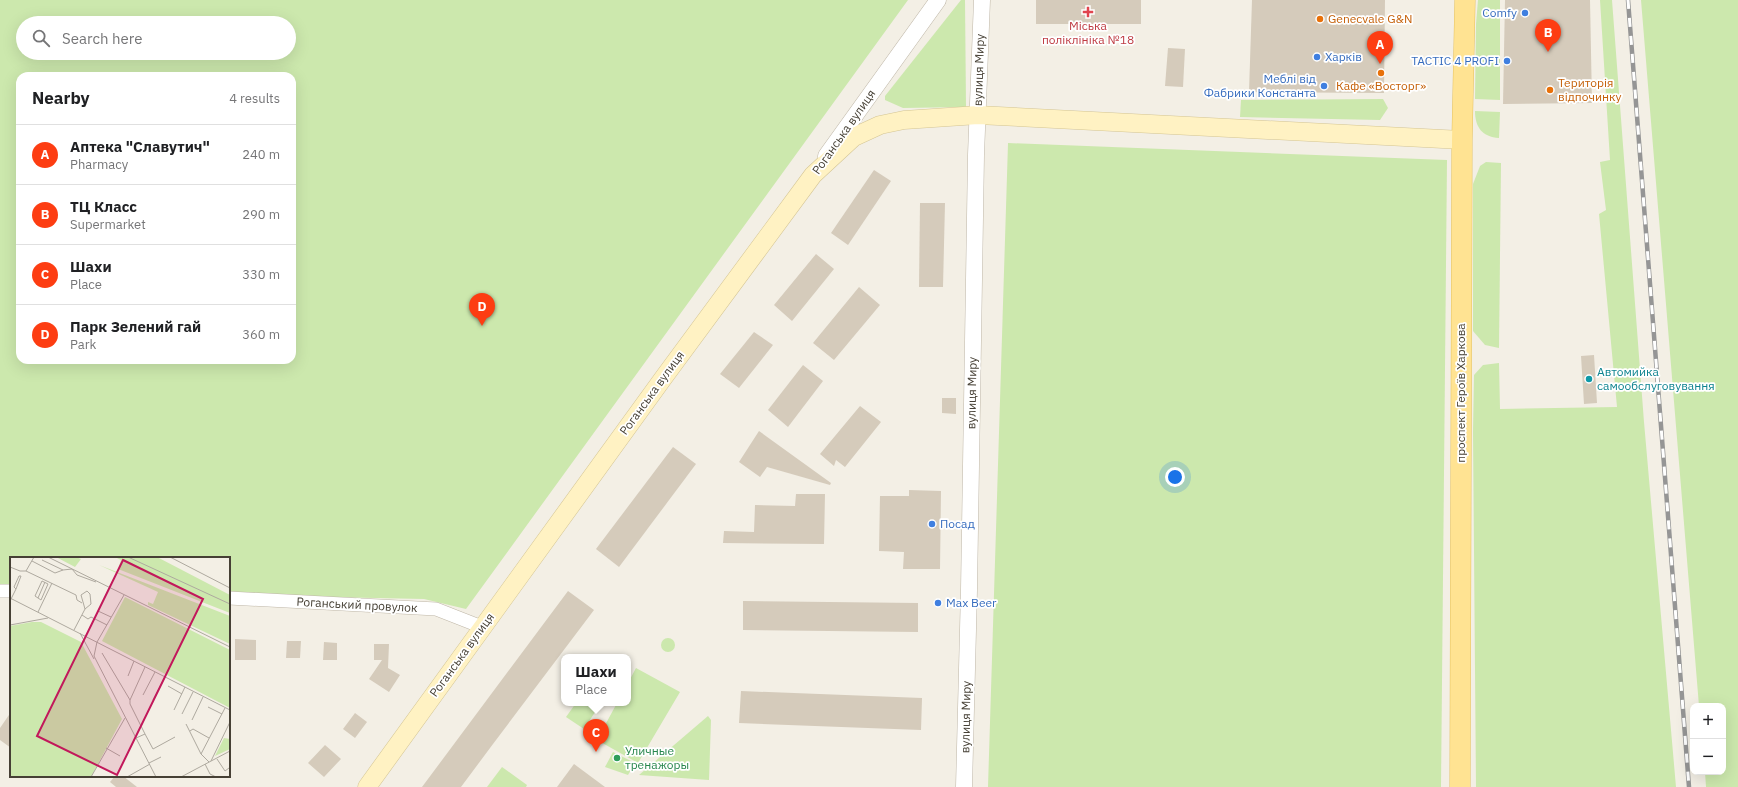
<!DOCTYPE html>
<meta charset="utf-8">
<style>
:root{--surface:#fff;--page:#f6f6f6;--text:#202124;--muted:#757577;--line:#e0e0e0;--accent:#fd3d12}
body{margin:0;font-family:"IBM Plex Sans",sans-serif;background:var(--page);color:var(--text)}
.controls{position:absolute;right:12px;bottom:12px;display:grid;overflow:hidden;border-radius:8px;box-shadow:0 4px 16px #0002}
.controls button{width:36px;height:36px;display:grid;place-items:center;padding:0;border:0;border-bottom:1px solid var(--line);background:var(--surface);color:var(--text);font:20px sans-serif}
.you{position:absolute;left:1175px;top:477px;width:14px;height:14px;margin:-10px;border:3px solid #fff;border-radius:50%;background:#1a73e8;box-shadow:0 0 0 6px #1a73e833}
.badge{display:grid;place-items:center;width:26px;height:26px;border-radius:50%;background:var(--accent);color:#fff;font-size:13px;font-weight:700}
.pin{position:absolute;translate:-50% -33px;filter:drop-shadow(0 1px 2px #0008)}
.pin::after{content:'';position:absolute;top:21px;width:14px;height:12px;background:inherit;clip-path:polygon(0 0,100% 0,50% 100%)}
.popup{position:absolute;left:561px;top:654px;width:70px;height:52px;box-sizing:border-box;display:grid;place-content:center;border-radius:8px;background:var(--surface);filter:drop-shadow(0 1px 3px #0005);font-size:13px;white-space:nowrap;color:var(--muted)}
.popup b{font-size:15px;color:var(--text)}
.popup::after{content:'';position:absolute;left:50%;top:100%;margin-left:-8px;border:8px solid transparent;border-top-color:var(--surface)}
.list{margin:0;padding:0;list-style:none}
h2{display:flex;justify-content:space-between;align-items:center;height:52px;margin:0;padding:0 16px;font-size:17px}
h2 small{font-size:13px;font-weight:400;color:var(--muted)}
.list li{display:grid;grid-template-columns:26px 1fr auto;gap:12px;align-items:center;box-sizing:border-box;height:60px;padding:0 16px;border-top:1px solid var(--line)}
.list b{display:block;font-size:15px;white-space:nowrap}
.list p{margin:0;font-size:13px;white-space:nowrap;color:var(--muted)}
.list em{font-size:13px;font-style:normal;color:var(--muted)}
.icon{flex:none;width:22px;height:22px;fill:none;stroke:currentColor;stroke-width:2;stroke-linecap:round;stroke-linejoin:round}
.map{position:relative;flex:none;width:1738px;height:787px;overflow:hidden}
.search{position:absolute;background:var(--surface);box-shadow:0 4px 16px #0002;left:16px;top:16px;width:280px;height:44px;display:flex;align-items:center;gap:10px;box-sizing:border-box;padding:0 14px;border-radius:22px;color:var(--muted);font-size:15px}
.panel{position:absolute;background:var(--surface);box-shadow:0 4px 16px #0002;left:16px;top:72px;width:280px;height:292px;border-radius:12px}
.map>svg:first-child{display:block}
.green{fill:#cce8ad;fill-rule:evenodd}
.building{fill:#d5cbbb}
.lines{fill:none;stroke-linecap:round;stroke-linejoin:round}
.minor-casing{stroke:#bfb7a8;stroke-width:14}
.tertiary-casing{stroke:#bfb7a8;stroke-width:17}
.secondary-casing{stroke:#d4c594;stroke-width:19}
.primary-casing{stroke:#e5c261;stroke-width:21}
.minor{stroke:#fff;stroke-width:13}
.tertiary{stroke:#fff;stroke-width:16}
.secondary{stroke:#fff2c3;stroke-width:18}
.primary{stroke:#ffe392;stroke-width:20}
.rail-casing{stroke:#959595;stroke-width:4.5}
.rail{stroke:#fff;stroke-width:3;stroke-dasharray:9;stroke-linecap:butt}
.health-dot{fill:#e0444e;stroke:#fff;stroke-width:1.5}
.shop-dot{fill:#3f7fe0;stroke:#fff;stroke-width:1.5}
.food-dot{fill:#e8710a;stroke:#fff;stroke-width:1.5}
.culture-dot{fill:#0f9aa8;stroke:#fff;stroke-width:1.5}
.leisure-dot{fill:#2e9e5b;stroke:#fff;stroke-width:1.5}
.labels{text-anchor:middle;stroke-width:3.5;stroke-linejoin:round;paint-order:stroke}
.shop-label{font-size:12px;fill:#366cbe;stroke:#fff;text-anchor:end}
.food-label{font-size:12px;fill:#c56008;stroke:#fff;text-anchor:start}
.health-label{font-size:12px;fill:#be3a42;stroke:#fff}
.street-label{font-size:12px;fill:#464035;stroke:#fff}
.culture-label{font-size:12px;fill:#0d838f;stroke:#fff;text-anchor:start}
.leisure-label{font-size:12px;fill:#27864d;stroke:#fff;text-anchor:start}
.inset-road{fill:none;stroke:#aea99f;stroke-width:1}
.view{fill:#c2185b;fill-opacity:0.15;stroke:#c2185b;stroke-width:2}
.inset-edge{fill:none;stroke:#464035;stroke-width:2}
</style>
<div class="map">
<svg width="1738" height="787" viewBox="0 0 1738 787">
<rect width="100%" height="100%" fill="#f3efe5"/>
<!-- green -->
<g class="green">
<path d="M 0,0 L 908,0 L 466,609 L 424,599 L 229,595 L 229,558 L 11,558 L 11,591 L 0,591 ZM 23,23 L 289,23 L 289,53 L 23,53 ZM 20,76 L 292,76 L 292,360 L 20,360 Z"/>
<polygon points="961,0 965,0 966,107 903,108 885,100 885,96"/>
<polygon points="1478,0 1500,0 1500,100 1475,99 1476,24"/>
<polygon points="1600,0 1612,0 1644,422 1676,787 1476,787 1473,432 1474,375 1483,365 1499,363 1500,409 1617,407 1599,214 1606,210 1600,162 1610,160"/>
<polygon points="1641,0 1738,0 1738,787 1706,787 1705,772 1723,772 1723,706 1699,706"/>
<polygon points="1383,99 1388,108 1380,120 1240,117 1241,100"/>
<path d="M 1475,111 L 1500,112 L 1499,138 C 1482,137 1475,127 1475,111 Z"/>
<polygon points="1008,143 1447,160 1441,787 988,787"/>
<polygon points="1486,162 1501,163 1499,348 1485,345 1473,331 1473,184 1480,166"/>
<circle cx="668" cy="645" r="7"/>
<polygon points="636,668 680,692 638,763 597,740 617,703 628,703 628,683"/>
<polygon points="576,703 601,703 584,729 566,717"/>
<polygon points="708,716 711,720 709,780 639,775"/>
<polygon points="613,752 635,763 628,775 605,767"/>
<polygon points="502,767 527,785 526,787 487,787"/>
</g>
<!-- building -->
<g class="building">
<rect x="1036" y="0" width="105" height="24"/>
<polygon points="1252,0 1385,0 1384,93 1249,92"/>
<polygon points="1505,0 1590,0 1592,103 1503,104"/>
<polygon points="1168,48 1185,49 1183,87 1165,86"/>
<polygon points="874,170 891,181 848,245 831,233"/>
<polygon points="920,203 945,203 943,287 919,287"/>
<polygon points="816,254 834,269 792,321 774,305"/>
<polygon points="859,287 880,305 834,360 813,343"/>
<polygon points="754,332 773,345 739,388 720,374"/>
<polygon points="1594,355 1597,403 1584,404 1581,356"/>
<polygon points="803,365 823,381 788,427 768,410"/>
<polygon points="942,398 956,398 956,414 942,413"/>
<polygon points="860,406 881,422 845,467 836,460 834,466 820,454"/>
<polygon points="759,431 831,483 830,485 767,467 760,477 739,462"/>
<polygon points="673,447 696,464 619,567 596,549"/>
<polygon points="909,490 941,491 940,569 903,569 904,552 879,551 880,496 909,496"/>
<polygon points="796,494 825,494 824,544 723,543 724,531 754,532 755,505 795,506"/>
<polygon points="568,591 594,610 493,744 461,787 422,787"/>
<polygon points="743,601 918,603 918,632 743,630"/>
<polygon points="235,639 256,640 256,660 235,660"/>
<polygon points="287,641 301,641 300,658 286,658"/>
<polygon points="324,642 337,643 337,660 323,660"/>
<polygon points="374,644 389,644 388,668 400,675 389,692 369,679 382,660 374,660"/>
<polygon points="741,691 922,698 921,730 739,723"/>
<polygon points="11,712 11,748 0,740 0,728"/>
<polygon points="355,713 367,722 355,738 343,729"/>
<polygon points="325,745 341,759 324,777 308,763"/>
<polygon points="574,764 605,787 557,787"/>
<polygon points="115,776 123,776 137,787 116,787 110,782"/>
</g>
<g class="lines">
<defs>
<g id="minor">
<polyline points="0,591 11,591"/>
<polyline points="229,598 436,609 482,627"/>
</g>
<g id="tertiary">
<polyline points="826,156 938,0"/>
<polyline points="964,787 969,590 976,155 982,0"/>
</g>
<polyline id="secondary" points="367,787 664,377 813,175 854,137 880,125 904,120 978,115 1462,140"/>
<polyline id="primary" points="1460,787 1462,140 1465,0"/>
</defs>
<!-- minor casing -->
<use href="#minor" class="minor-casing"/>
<!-- tertiary casing -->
<use href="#tertiary" class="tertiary-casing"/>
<!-- secondary casing -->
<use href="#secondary" class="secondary-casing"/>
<!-- primary casing -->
<use href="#primary" class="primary-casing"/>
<!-- minor -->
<use href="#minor" class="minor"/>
<!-- tertiary -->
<use href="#tertiary" class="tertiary"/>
<!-- secondary -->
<use href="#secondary" class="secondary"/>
<!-- primary -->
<use href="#primary" class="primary"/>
<defs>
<polyline id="rail" points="1628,0 1689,787"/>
</defs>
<!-- rail casing -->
<use href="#rail" class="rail-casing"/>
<!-- rail -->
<use href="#rail" class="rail"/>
</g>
<!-- markers -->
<path class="health-dot" d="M1086 6h4v4h4v4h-4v4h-4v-4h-4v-4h4z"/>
<g class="shop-dot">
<circle cx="1525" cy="13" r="4"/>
<circle cx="1317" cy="57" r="4"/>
<circle cx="1507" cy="61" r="4"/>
<circle cx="1324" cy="86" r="4"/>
<circle cx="932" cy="524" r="4"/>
<circle cx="938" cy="603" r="4"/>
</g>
<g class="food-dot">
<circle cx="1320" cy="19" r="4"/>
<circle cx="1381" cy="73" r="4"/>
<circle cx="1550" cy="90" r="4"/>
</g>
<circle class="culture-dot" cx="1589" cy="379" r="4"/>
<circle class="leisure-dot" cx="617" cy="758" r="4"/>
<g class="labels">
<!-- shop labels -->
<g class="shop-label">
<text x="1517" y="17">Comfy</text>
<text x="1325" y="61" text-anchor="start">Харків</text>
<text x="1499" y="65">TACTIC 4 PROFI</text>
<text x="1316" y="83">Меблі від<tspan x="1316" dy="14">Фабрики Константа</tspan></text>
<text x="940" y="528" text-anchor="start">Посад</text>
<text x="946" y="607" text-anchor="start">Max Beer</text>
</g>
<!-- food labels -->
<g class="food-label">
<text x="1328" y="23">Genecvale G&amp;N</text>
<text x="1558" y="87">Територія<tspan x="1558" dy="14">відпочинку</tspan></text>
<text x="1381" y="90" text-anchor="middle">Кафе «Восторг»</text>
</g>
<!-- health labels -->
<g class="health-label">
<text x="1088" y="30">Міська<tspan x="1088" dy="14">поліклініка №18</tspan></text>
</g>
<!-- street labels -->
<g class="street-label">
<text transform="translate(979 70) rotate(-88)" y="4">вулиця Миру</text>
<text transform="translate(844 132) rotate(-55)" y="4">Роганська вулиця</text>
<text transform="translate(652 393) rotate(-54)" y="4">Роганська вулиця</text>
<text transform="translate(972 393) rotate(-89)" y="4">вулиця Миру</text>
<text transform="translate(1461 393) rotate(-90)" y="4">проспект Героїв Харкова</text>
<text transform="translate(357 605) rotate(3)" y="4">Роганський провулок</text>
<text transform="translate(462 655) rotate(-54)" y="4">Роганська вулиця</text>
<text transform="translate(966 717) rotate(-89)" y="4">вулиця Миру</text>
</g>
<!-- culture labels -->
<g class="culture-label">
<text x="1597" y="376">Автомийка<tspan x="1597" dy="14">самообслуговування</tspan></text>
</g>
<!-- leisure labels -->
<g class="leisure-label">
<text x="625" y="755">Уличные<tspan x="625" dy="14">тренажоры</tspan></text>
</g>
</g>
<!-- overview -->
<g transform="translate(10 557)">
<rect width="220" height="220" fill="#f3efe5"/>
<path d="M 46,0 L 66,0 L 71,2 L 65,10 ZM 105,0 L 147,0 L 220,38 L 220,56 L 108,12 L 111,3 ZM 89,8 L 220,59 L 220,87 L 138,48 L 138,45 L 143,47 L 148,35 ZM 115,40 L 220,93 L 220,151 L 92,84 ZM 22,65 L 31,65 L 71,85 L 112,162 L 81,220 L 0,220 L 0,69 ZM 214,181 L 220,182 L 220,192 L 205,199 Z" fill="#cce8ad"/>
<path class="inset-road" d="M 38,0 L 220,90M 118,0 L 220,47M 160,0 L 220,31M 32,3 L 53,13 L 62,12 L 67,18 L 86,25M 22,4 L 45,16 L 53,13M 0,10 L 10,14 L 16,14 L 66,38 L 67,43 L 72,46M 16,14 L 24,0M 32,24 L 38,27 L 31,43 L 25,39 ZM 114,38 L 87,85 L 84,99 L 146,220M 0,41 L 220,153M 28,41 L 35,25M 0,44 L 6,32 L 4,30 L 9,19 L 11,19 L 6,32M 88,54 L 101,60M 28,55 L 42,26M 72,58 L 78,62 L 81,60 L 97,68M 0,68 L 38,61M 64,73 L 75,52 L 81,47 L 80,37 L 77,34 L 71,38 L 75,52M 70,76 L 84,102M 92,96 L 120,143 L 120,147 L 135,177M 118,119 L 124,104M 158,129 L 172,137M 133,138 L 145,115M 120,143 L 135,110M 143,143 L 155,120M 198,150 L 212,157M 164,153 L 175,130M 172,157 L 183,135M 182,163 L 193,140M 176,167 L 191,197 L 199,205M 180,174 L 183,172 L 199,181M 126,181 L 135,177 L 143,192 L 165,180M 96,191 L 110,199M 191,197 L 215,151M 207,202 L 215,214 L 219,211M 201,204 L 220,165M 139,206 L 151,200M 195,207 L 200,217 L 206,220M 81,220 L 115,161M 117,220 L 140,207M 171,220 L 220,194"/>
<path class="view" d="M 113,3 L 193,42 L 107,218 L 27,179 Z"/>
<rect width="220" height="220" class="inset-edge"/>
</g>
</svg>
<div class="controls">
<button>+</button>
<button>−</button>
</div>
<div class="you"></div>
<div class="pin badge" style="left:1380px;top:64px">A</div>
<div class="pin badge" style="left:1548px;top:52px">B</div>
<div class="pin badge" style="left:596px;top:752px">C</div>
<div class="popup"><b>Шахи</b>Place</div>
<div class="pin badge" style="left:482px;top:326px">D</div>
<div class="search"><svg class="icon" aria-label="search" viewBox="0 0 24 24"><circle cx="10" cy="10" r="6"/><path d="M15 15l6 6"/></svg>Search here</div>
<section class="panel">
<h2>Nearby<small>4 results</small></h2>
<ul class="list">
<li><span class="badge">A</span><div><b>Аптека &quot;Славутич&quot;</b><p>Pharmacy</p></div><em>240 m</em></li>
<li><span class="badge">B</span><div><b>ТЦ Класс</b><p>Supermarket</p></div><em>290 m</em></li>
<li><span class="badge">C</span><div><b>Шахи</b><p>Place</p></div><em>330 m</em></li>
<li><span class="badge">D</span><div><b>Парк Зелений гай</b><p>Park</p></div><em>360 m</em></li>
</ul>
</section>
</div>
